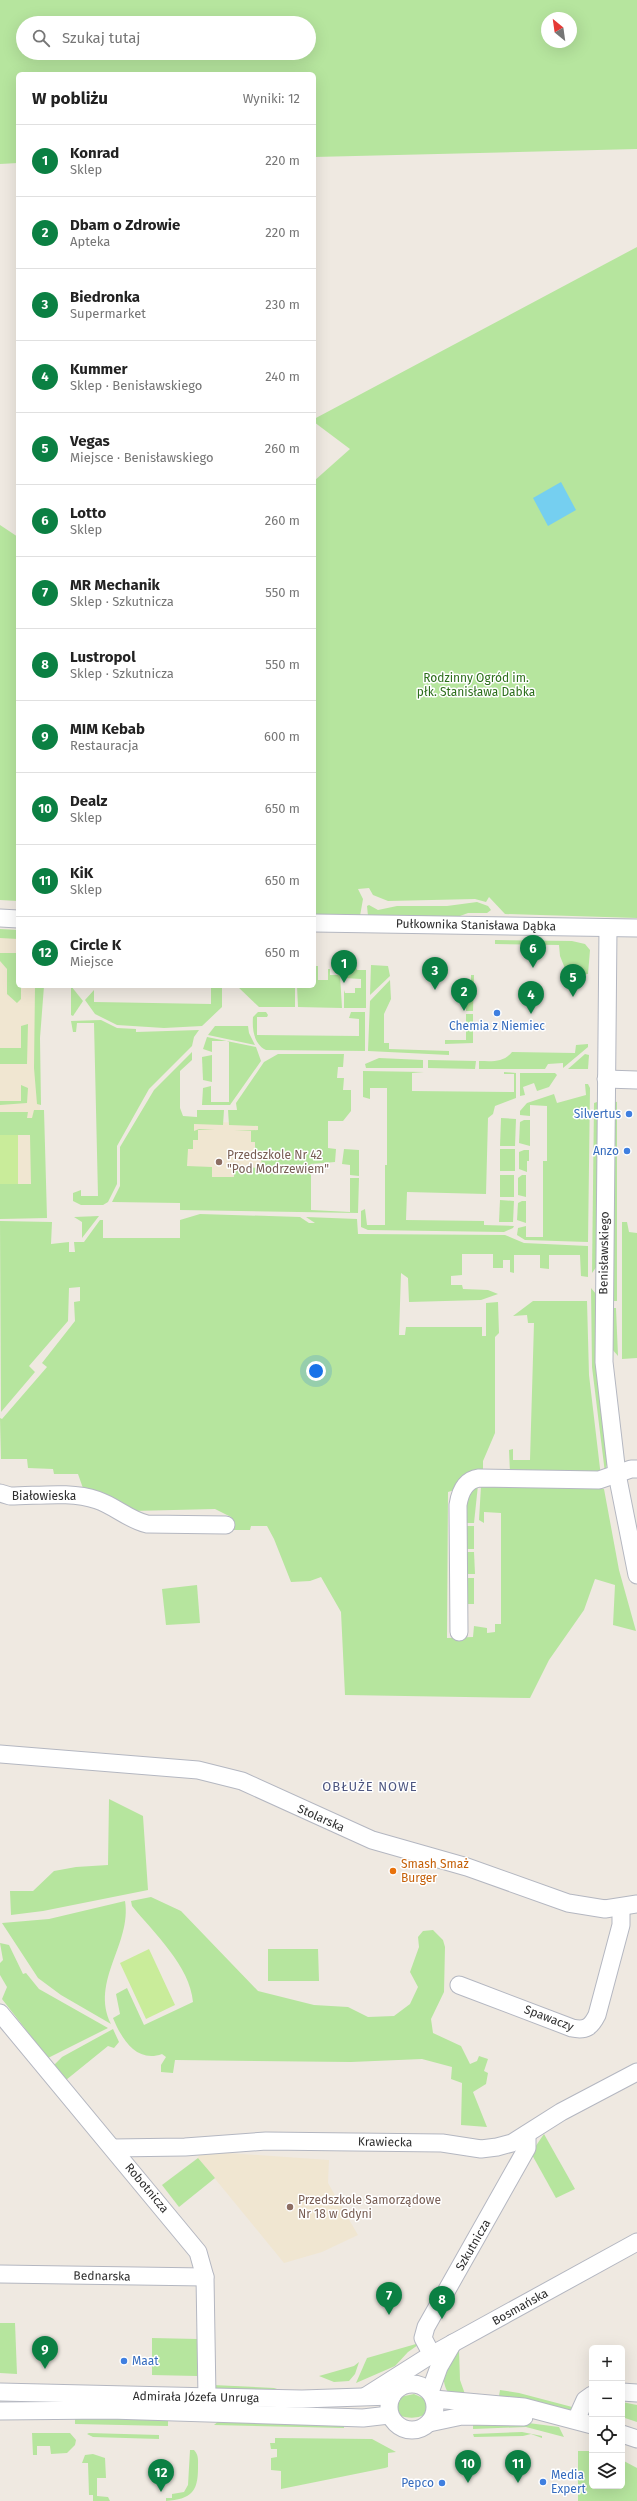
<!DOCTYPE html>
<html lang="pl">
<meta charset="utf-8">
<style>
:root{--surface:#fff;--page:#f2f2f2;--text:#222;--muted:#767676;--line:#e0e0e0;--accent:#0b8043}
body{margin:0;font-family:"Fira Sans",sans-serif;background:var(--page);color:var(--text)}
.controls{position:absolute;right:12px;bottom:12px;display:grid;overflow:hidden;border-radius:6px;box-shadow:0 4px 16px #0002}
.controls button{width:36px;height:36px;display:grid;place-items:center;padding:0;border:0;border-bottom:1px solid var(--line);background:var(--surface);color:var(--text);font:20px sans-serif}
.compass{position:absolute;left:541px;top:12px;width:36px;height:36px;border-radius:50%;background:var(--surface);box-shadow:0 4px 16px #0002;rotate:331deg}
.you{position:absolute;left:316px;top:1371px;width:14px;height:14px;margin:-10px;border:3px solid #fff;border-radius:50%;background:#1a73e8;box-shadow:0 0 0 6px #1a73e833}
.badge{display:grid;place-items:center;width:26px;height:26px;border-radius:50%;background:var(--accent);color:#fff;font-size:13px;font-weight:700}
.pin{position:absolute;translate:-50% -33px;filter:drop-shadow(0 1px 2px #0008)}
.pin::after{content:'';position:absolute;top:21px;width:14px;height:12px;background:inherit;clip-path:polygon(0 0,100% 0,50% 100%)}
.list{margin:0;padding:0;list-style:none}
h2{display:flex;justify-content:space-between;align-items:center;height:52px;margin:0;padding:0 16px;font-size:17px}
h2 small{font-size:13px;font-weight:400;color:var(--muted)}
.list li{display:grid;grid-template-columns:26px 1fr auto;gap:12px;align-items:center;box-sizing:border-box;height:72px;padding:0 16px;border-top:1px solid var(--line)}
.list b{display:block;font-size:15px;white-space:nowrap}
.list p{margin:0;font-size:13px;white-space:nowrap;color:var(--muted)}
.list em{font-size:13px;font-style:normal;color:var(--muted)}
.icon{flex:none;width:22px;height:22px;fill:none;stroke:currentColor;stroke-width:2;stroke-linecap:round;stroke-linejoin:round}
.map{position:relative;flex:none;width:637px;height:2501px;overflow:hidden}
.search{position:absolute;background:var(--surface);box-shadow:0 4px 16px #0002;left:16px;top:16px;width:300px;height:44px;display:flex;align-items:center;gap:10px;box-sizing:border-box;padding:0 14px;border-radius:22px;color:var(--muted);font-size:15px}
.panel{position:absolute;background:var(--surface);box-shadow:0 4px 16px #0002;left:16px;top:72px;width:300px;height:916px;border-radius:6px}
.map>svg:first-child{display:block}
.education{fill:#f0e6d1}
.green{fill:#b6e59e;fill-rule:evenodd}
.pitch{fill:#c9ec9a}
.water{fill:#75cff0}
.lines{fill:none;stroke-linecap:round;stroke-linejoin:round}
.minor-casing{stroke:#b4b7c1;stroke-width:19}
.minor{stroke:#fff;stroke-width:17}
.shop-dot{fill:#3f7fe0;stroke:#fff;stroke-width:1.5}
.education-dot{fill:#8d6e63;stroke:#fff;stroke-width:1.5}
.food-dot{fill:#e8710a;stroke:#fff;stroke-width:1.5}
.labels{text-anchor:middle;stroke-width:3;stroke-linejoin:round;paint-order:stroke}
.park-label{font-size:12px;fill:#2c6e1b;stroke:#fff}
.street-label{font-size:12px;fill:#2e2e2e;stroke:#fff}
.shop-label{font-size:12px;fill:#366cbe;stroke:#fff;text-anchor:end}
.education-label{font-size:12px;fill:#785e54;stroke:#fff;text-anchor:start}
.food-label{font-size:12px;fill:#c56008;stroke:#fff;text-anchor:start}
.neighbourhood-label{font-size:13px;letter-spacing:1px;fill:#4d5680;stroke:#fff}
</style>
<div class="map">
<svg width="637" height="2501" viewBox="0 0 637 2501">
<rect width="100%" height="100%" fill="#efe9e1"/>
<!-- education -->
<g class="education">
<polygon points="0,933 18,933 18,986 39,986 41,1218 0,1219"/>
<polygon points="143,1119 296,1125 294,1208 142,1199"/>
<polygon points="200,2151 329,2160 328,2183 358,2235 322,2252 284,2263 198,2158"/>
</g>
<!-- green -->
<g class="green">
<path d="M 0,0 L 637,0 L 637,149 L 314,157 L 314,74 L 18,74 L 18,163 L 0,164 ZM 547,18 L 571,18 L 571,42 L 547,42 ZM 23,23 L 309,23 L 309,53 L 23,53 Z"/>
<polygon points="637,247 637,918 505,914 489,897 486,902 475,899 388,901 373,895 369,888 358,889 363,899 360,916 314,916 314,481 350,449 314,422 314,419"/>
<polygon points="0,525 18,537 18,901 0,900"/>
<polygon points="477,902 488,906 491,910 487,913 468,913 452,919 368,916 367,906 369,905 378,910 397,906 447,906"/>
<polygon points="0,929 18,930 18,939 0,938"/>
<polygon points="495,940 572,941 585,944 590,950 588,974 568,976 560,956 559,945 495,944"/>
<polygon points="0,953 18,953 18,986 21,986 21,999 17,1003 7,994 7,969 0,961"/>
<polygon points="371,965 388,966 390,976 370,995"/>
<polygon points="314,966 318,966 318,980 328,980 328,969 330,969 330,975 340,975 342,1008 298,1007 297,986 314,986"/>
<polygon points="343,966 356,966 357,970 366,970 366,1008 344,1008 344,990 345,993 355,993 355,988 361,988 361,979 344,978"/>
<polygon points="471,975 474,975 473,1011 466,1011 466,994 471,994"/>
<polygon points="390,980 391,999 384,1014 384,1043 389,1043 389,1049 449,1051 449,1055 368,1051 370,1001"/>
<polygon points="35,986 44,986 40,1038 41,1105 37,1104 34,1068"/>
<polygon points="71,986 83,1001 73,1016 71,1015"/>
<polygon points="203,986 222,986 222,1007 202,1026 164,1028 117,1025 95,1014 85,1000 94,990 94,1002 211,1004 211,987"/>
<polygon points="237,986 295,986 295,1007 259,1007"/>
<path d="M 258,1012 L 266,1012 L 268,1015 L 267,1017 L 257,1017 L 257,1035 L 359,1036 L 359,1019 L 349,1018 L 351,1012 L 365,1012 L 365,1051 L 266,1050 C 254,1044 252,1030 253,1017 Z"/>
<polygon points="466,1014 473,1014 473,1043 445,1044 445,1040 466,1040"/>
<polygon points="101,1020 117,1028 136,1029 136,1032 199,1030 194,1037 192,1046 149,1089 117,1146 117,1184 108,1202 103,1205 81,1205 73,1201 73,1193 81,1190 81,1196 98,1196 94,1023 77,1023 76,1032 73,1032 71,1021"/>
<polygon points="28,1024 27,1064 0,1064 0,1048 21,1048 21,1026"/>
<polygon points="215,1026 248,1026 249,1033 255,1045 208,1035"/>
<polygon points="207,1037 256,1047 261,1061 230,1105 202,1105 203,1088 211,1086 211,1102 229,1102 229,1041 212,1041 212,1052 203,1049"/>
<path d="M 588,1044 L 588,1047 L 563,1068 L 563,1063 L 548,1064 L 545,1069 L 479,1069 L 479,1061 C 492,1061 503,1063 512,1052 L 575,1053 L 576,1045 Z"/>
<polygon points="192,1052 192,1060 180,1071 180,1108 183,1116 197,1117 197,1110 224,1110 223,1125 194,1124 194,1131 199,1129 215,1129 198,1130 198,1140 193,1140 193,1149 188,1149 187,1166 212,1167 212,1177 234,1177 234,1167 261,1168 262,1151 255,1151 255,1142 251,1142 251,1131 234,1131 258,1130 258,1126 229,1125 228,1110 237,1110 236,1103 264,1062 278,1054 344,1054 343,1067 338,1067 337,1078 344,1078 343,1090 351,1090 351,1111 343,1121 328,1121 328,1148 336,1149 335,1162 311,1164 311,1210 350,1212 350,1178 359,1178 358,1213 180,1210 180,1203 112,1202 120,1186 120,1147 154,1090"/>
<polygon points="585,1054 589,1055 588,1069 568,1069"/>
<polygon points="212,1055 212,1082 203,1080 202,1057"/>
<polygon points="379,1058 423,1060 423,1068 366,1068 365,1064"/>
<polygon points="428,1060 476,1061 475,1069 428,1068"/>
<polygon points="363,1071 424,1072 412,1073 412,1091 514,1092 514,1074 504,1074 504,1072 516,1073 516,1098 495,1106 493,1114 488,1118 486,1194 407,1192 406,1220 484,1221 484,1225 514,1226 513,1228 504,1232 368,1230 361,1227 361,1211 365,1209 367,1225 385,1225 385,1165 387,1165 387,1088 370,1088 370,1099 363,1097"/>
<polygon points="520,1073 555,1073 557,1075 549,1087 537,1091 534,1083 523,1087 525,1095 520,1096"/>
<polygon points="585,1084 588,1084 590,1088 588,1242 525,1240 517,1235 518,1228 526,1226 526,1237 543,1237 543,1161 547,1161 547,1106 530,1105 530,1116 520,1115 520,1111 527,1103 554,1094 557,1103 586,1095"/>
<polygon points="21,1085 28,1088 27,1103 0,1105 0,1101 21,1101"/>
<polygon points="600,1101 597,1266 592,1273 594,1103"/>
<polygon points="613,1101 617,1102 617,1301 611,1301"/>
<polygon points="34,1110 44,1110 47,1218 0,1219 0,1184 31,1184 30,1135 0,1135 0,1112 28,1112 27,1118 32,1118"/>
<polygon points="501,1118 516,1119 515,1146 500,1146"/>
<polygon points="524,1120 530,1120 530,1146 519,1143 520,1122"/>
<polygon points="344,1149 359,1150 359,1176 350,1175 350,1165 342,1164"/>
<rect x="500" y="1149" width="15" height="22"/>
<polygon points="524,1150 529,1150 529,1161 527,1161 527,1172 519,1169 519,1152"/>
<rect x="500" y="1175" width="14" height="22"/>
<polygon points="522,1175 526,1175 526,1197 518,1195 518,1178"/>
<polygon points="500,1200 514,1201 513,1222 499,1222"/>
<polygon points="522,1201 526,1201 526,1223 517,1220 518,1203"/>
<polygon points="200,1214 300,1217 309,1223 315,1223 306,1217 357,1219 358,1234 505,1235 524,1243 588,1246 588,1277 581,1276 580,1255 549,1255 549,1269 540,1268 540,1255 514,1255 514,1273 510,1272 510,1260 503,1260 503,1268 493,1268 493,1254 462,1254 462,1275 451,1276 451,1285 462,1285 463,1289 488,1290 498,1294 481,1300 409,1302 408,1278 401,1273 399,1335 405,1335 406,1327 482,1327 482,1336 486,1336 486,1303 498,1302 499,1333 495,1337 495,1433 483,1461 483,1473 458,1489 448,1492 447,1638 473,1637 474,1626 487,1628 487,1633 495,1632 495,1624 501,1624 501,1513 484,1512 484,1523 479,1520 481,1486 604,1489 619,1570 636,1631 613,1625 615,1585 595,1579 584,1610 549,1660 530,1698 345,1695 341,1612 321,1577 310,1581 291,1582 274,1539 267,1526 251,1526 250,1530 233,1530 231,1517 215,1509 132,1511 84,1491 78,1474 54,1474 53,1469 28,1468 27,1459 1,1459 0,1418 2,1419 47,1367 42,1363 75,1321 74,1302 80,1301 80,1287 69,1288 68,1321 29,1366 35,1372 1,1412 0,1221 52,1222 51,1244 69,1242 69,1252 75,1252 74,1242 84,1242 100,1220 103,1220 103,1238 180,1238 180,1220"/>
<polygon points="99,1216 82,1238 82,1222 74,1217"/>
<polygon points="622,1222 627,1222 629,1232 637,1233 637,1358 622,1359"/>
<polygon points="591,1288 596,1294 598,1369 607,1464 605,1473 592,1367"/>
<polygon points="533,1301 587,1301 589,1375 601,1477 510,1473 509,1450 513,1449 513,1460 530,1460 534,1323 528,1323 527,1315 513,1316"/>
<polygon points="611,1308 616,1308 618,1356 612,1349"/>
<polygon points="478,1485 474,1523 464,1523 464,1498"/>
<rect x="464" y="1526" width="10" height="23"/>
<polygon points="463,1552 474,1552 475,1574 463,1574"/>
<rect x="463" y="1578" width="11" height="26"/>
<polygon points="197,1585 200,1623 166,1625 162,1589"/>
<polygon points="109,1799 143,1816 148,1890 43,1911 11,1915 10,1891 33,1891 54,1871 76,1867 108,1865"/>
<path d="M 151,1897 L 181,1911 L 258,1991 L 314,2005 L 348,2007 L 368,2017 L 394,2016 L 410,2004 L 418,1987 L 410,1972 L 419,1947 L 418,1937 L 423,1931 L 433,1930 L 443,1940 L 445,1947 L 444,1992 L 431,2019 L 433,2033 L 461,2046 L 470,2064 L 477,2061 L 479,2056 L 488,2059 L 484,2071 L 488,2073 L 486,2084 L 473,2092 L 487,2127 L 461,2125 L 462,2083 L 451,2079 L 452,2067 L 422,2059 L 351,2062 L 175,2060 L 173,2073 L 161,2072 L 161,2065 L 166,2057 L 162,2054 C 137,2063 122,2040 113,2018 L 120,2014 L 116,1994 L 127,1988 L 144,2025 L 193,2002 C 190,1966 154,1933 132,1906 L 131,1901 Z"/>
<path d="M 125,1901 C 132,1944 90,1981 111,2024 L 61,1995 L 38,1978 L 2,1923 L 49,1919 Z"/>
<polygon points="0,1943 9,1945 23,1974 26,1973 39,1989 108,2028 48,2058 2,1999 7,1987 0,1975 0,1963 3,1960"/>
<polygon points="268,1949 318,1949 319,1981 268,1981"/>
<polygon points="113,2029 119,2042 114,2048 108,2046 66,2080 53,2066 62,2057"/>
<polygon points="544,2134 575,2189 556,2198 531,2153"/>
<polygon points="198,2158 215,2178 179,2207 162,2185"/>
<polygon points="0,2323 15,2323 17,2374 0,2373"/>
<polygon points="152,2338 198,2339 197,2376 152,2375"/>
<polygon points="416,2344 418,2345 408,2352 395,2366 356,2383 367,2358"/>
<path d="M 459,2350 L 460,2380 L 466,2397 L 448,2392 C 439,2379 446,2359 459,2350 Z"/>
<polygon points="359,2362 355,2374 349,2381 334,2382 319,2376 354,2366"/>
<polygon points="213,2385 274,2388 280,2390 215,2391"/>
<polygon points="500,2390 519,2393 576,2408 569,2411 503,2399 499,2396"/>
<path d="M 414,2394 L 427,2400 L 427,2412 C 422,2419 407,2419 399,2415 L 396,2403 L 400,2397 Z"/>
<polygon points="622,2402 637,2405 637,2422 622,2417"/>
<polygon points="75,2418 168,2418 168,2426 75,2424"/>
<polygon points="220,2420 344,2422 344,2428 214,2425"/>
<polygon points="473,2421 513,2421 559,2427 564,2437 526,2427 473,2429"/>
<polygon points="522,2432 542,2436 542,2438 531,2434 523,2436 474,2437 473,2434"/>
<polygon points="32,2433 70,2433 76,2440 75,2445 67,2453 51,2454 50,2446 37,2446 37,2455 33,2455"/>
<polygon points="89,2433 159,2435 159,2439 93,2437 87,2434"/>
<polygon points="275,2438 372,2439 396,2452 388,2453 388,2467 385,2468 281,2489 281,2471 271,2470 271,2458 277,2457 277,2449 271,2449 270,2443 275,2443"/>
<path d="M 190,2450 L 194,2450 C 199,2455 198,2461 198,2468 C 198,2492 191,2499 166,2501 L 166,2498 L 172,2498 L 172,2494 L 184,2492 L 188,2485 Z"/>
<polygon points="578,2451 592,2451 592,2486 622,2486 622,2460 637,2468 637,2501 578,2501"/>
<polygon points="93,2454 105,2458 106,2478 97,2478 97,2496 108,2497 110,2501 93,2501 93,2495 89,2495 88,2463 82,2463 85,2455"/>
</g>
<!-- pitch -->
<g class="pitch">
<rect x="0" y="1135" width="18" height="49"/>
<polygon points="149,1949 175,2005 146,2019 120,1963"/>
</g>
<!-- water -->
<polygon class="water" points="561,482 576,510 548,526 533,498"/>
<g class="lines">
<defs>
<g id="minor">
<polyline points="0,918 18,919"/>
<polyline points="314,923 637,928"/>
<polyline points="608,928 604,1362 617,1474 637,1575"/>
<polyline points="606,1079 637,1080"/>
<path d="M 0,1493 L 10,1496 C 38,1496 71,1491 97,1500 C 115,1506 129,1520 147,1524 L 226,1525"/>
<path d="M 459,1632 L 458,1505 C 460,1492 465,1480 479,1478 L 599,1480 L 631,1469 L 637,1469"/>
<polyline points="0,1754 198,1770 242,1781 372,1840 467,1867 568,1903 605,1909 637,1904"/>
<path d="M 459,1985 L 572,2028 C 586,2031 591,2027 597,2015 L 621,1925 L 621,1908"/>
<polyline points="0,2013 198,2252 205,2277 207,2397"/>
<polyline points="113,2148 185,2147 266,2141 442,2143 481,2149 497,2147 512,2143 561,2112 637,2072"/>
<polyline points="0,2274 205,2277"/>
<polyline points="432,2355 423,2338 426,2327 527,2148 527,2134"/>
<circle cx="412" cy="2407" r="23"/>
<polyline points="0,2392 302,2399 392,2396"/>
<polyline points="430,2392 439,2367 453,2343"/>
<polyline points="622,2392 637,2393"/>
<polyline points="366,2396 426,2358 637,2242"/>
<polyline points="434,2399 524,2407 592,2425"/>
<polyline points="0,2411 110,2410 363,2418 389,2415"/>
<polyline points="576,2420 585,2400 592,2395"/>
<polyline points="429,2423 462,2416 524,2417"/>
<polyline points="622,2434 637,2439"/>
</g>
</defs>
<!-- minor casing -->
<use href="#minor" class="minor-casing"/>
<!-- minor -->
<use href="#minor" class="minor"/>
</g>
<!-- markers -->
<g class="shop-dot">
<circle cx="497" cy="1013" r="4"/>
<circle cx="629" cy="1114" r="4"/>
<circle cx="627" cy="1151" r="4"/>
<circle cx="124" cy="2361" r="4"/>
<circle cx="543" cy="2482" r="4"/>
<circle cx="442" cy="2483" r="4"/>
</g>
<g class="education-dot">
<circle cx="219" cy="1162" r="4"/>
<circle cx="290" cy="2207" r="4"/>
</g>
<circle class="food-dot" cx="393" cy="1871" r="4"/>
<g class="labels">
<!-- park labels -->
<g class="park-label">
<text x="476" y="682">Rodzinny Ogród im.<tspan x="476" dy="14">płk. Stanisława Dabka</tspan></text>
</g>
<!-- street labels -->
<g class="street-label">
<text transform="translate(476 925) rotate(1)" y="4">Pułkownika Stanisława Dąbka</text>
<text transform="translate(604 1253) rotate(-89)" y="4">Benisławskiego</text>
<text x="44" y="1500">Białowieska</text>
<text transform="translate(321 1818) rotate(24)" y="4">Stolarska</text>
<text transform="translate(549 2018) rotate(21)" y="4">Spawaczy</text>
<text transform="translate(385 2142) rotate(1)" y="4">Krawiecka</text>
<text transform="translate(147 2188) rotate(50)" y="4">Robotnicza</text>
<text transform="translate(473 2245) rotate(-60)" y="4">Szkutnicza</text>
<text transform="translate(102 2276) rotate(1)" y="4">Bednarska</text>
<text transform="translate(520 2307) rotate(-29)" y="4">Bosmańska</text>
<text transform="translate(196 2397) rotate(1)" y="4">Admirała Józefa Unruga</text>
</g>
<!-- shop labels -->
<g class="shop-label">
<text x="497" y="1030" text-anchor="middle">Chemia z Niemiec</text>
<text x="621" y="1118">Silvertus</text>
<text x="619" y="1155">Anzo</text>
<text x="132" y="2365" text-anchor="start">Maat</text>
<text x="551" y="2479" text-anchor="start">Media<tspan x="551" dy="14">Expert</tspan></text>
<text x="434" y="2487">Pepco</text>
</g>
<!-- education labels -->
<g class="education-label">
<text x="227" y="1159">Przedszkole Nr 42<tspan x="227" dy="14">"Pod Modrzewiem"</tspan></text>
<text x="298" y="2204">Przedszkole Samorządowe<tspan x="298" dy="14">Nr 18 w Gdyni</tspan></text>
</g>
<!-- food labels -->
<g class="food-label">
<text x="401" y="1868">Smash Smaż<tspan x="401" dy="14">Burger</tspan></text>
</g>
<!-- neighbourhood labels -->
<g class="neighbourhood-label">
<text x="370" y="1791">OBŁUŻE NOWE</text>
</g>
</g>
</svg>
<div class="controls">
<button>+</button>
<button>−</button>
<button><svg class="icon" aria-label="locate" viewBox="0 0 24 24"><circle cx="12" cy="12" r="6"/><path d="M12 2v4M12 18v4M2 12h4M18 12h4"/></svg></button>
<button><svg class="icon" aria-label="layers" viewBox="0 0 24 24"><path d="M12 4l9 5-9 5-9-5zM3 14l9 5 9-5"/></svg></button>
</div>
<svg class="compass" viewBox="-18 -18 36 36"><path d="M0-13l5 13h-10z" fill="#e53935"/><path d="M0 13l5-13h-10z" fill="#767676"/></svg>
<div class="you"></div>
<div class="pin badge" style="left:344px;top:983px">1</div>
<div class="pin badge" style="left:464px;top:1011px">2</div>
<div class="pin badge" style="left:435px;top:990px">3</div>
<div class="pin badge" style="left:531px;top:1014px">4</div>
<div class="pin badge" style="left:573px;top:997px">5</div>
<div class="pin badge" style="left:533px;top:968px">6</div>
<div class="pin badge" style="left:389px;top:2315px">7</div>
<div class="pin badge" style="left:442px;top:2319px">8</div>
<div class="pin badge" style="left:45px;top:2369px">9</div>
<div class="pin badge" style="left:468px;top:2483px">10</div>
<div class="pin badge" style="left:518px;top:2483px">11</div>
<div class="pin badge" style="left:161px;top:2492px">12</div>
<div class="search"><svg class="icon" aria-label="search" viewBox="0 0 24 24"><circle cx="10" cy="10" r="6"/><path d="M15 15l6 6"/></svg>Szukaj tutaj</div>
<section class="panel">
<h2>W pobliżu<small>Wyniki: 12</small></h2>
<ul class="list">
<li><span class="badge">1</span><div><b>Konrad</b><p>Sklep</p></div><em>220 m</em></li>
<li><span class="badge">2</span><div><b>Dbam o Zdrowie</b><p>Apteka</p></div><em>220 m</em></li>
<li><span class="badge">3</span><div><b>Biedronka</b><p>Supermarket</p></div><em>230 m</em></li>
<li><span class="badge">4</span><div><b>Kummer</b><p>Sklep · Benisławskiego</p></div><em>240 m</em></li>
<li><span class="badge">5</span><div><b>Vegas</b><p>Miejsce · Benisławskiego</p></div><em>260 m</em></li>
<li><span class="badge">6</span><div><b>Lotto</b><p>Sklep</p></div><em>260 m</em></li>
<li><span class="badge">7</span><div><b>MR Mechanik</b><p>Sklep · Szkutnicza</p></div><em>550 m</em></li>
<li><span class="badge">8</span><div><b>Lustropol</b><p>Sklep · Szkutnicza</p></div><em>550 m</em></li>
<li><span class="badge">9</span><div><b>MIM Kebab</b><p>Restauracja</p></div><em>600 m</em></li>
<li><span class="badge">10</span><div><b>Dealz</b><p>Sklep</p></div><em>650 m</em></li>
<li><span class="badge">11</span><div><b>KiK</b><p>Sklep</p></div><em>650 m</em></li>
<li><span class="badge">12</span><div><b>Circle K</b><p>Miejsce</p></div><em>650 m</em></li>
</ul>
</section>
</div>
